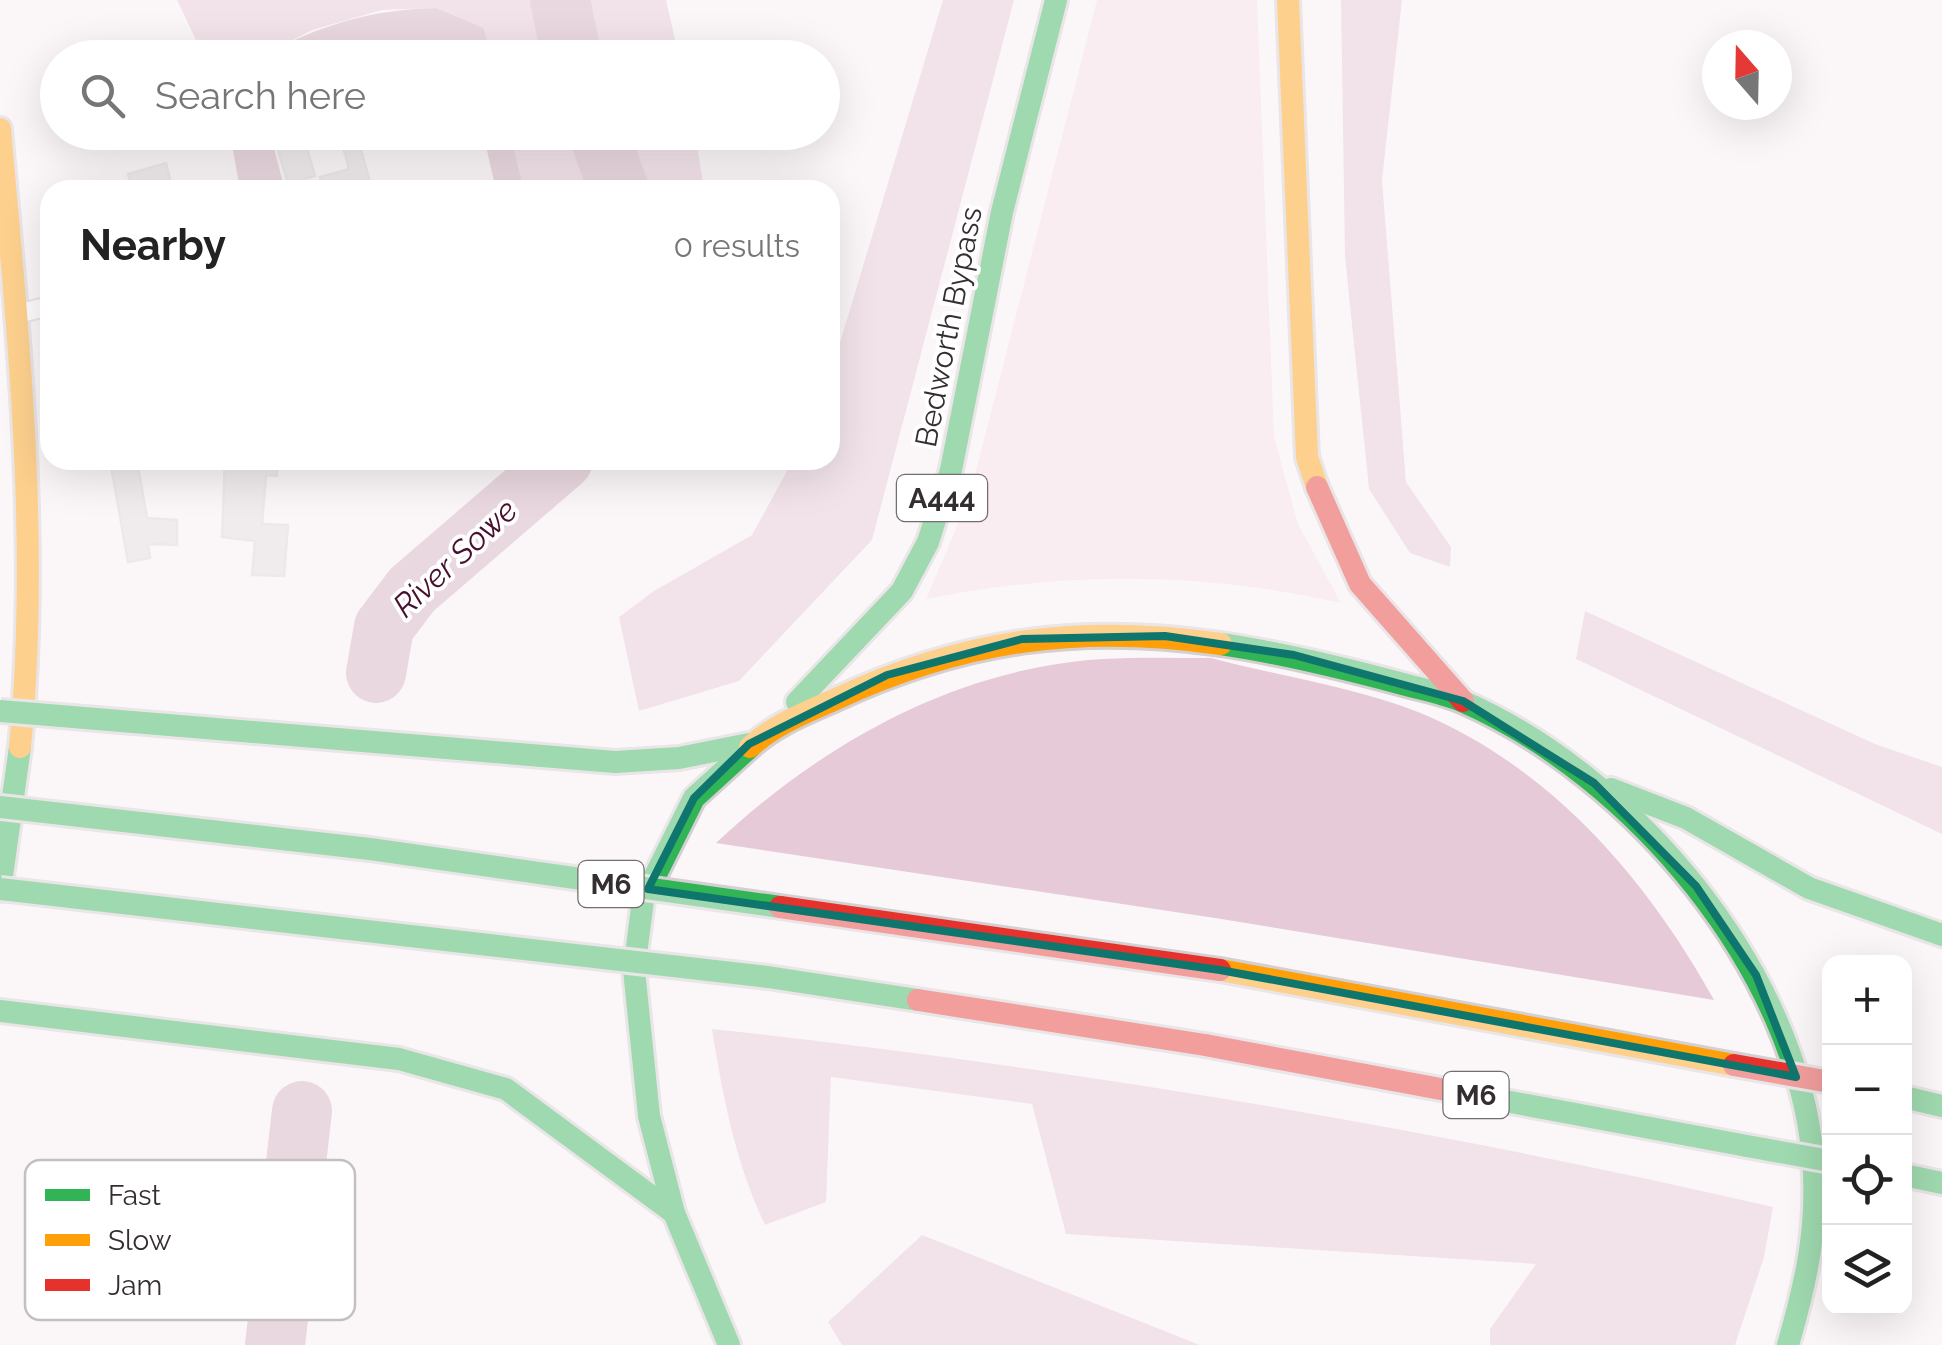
<!DOCTYPE html>
<meta charset="utf-8">
<style>
:root{--surface:#fff;--page:#f6f6f6;--text:#222;--muted:#767676;--line:#e0e0e0}
body{margin:0;font-family:Raleway,sans-serif;background:var(--page);color:var(--text)}
.controls{position:absolute;right:30px;bottom:30px;display:grid;overflow:hidden;border-radius:20px;box-shadow:0 10px 40px #0002}
.controls button{width:90px;height:90px;display:grid;place-items:center;padding:0;border:0;border-bottom:2px solid var(--line);background:var(--surface);color:var(--text);font:50px sans-serif}
.compass{position:absolute;left:1702px;top:30px;width:90px;height:90px;border-radius:50%;background:var(--surface);box-shadow:0 10px 40px #0002;rotate:340deg}
.list{margin:0;padding:0;list-style:none}
h2{display:flex;justify-content:space-between;align-items:center;height:130px;margin:0;padding:0 40px;font-size:42px}
h2 small{font-size:32px;font-weight:400;color:var(--muted)}
.icon{flex:none;width:55px;height:55px;fill:none;stroke:currentColor;stroke-width:2;stroke-linecap:round;stroke-linejoin:round}
.map{position:relative;flex:none;width:1942px;height:1345px;overflow:hidden}
.search{position:absolute;background:var(--surface);box-shadow:0 10px 40px #0002;left:40px;top:40px;width:800px;height:110px;display:flex;align-items:center;gap:25px;box-sizing:border-box;padding:0 35px;border-radius:55px;color:var(--muted);font-size:38px}
.panel{position:absolute;background:var(--surface);box-shadow:0 10px 40px #0002;left:40px;top:180px;width:800px;height:290px;border-radius:30px}
.map>svg:first-child{display:block}
.green{fill:#f7dfe9}
.forest{fill:#e7cad7}
.water{fill:#d4b2c0}
.lines{fill:none;stroke-linecap:round;stroke-linejoin:round}
.river{stroke:#d4b2c0;stroke-width:60}
.building{fill:#e3dde0;stroke:#dbd5d7;stroke-width:2.5}
.lane-casing{stroke:#d4cfd1;stroke-width:22}
.fast-casing{stroke:#d4cfd1;stroke-width:28}
.slow-casing{stroke:#d4cfd1;stroke-width:28}
.jam-casing{stroke:#d4cfd1;stroke-width:28}
.lane{stroke:#fefefe;stroke-width:18}
.fast{stroke:#30b455;stroke-width:22}
.slow{stroke:#ff9f0a;stroke-width:22}
.jam{stroke:#e5322d;stroke-width:22}
.fast-bridge-casing{stroke:#d4cfd1;stroke-width:28;stroke-linecap:butt}
.jam-bridge-casing{stroke:#d4cfd1;stroke-width:28;stroke-linecap:butt}
.fast-bridge{stroke:#30b455;stroke-width:22}
.jam-bridge{stroke:#e5322d;stroke-width:22}
.marked{fill:none;stroke:#0f766e;stroke-width:8;stroke-linejoin:round}
.labels{text-anchor:middle;stroke-width:8;stroke-linejoin:round;paint-order:stroke}
.shield{fill:#fff;stroke:#726d6e;stroke-width:2.5}
.shield-label{font-size:28px;font-weight:bold;fill:#352e30}
.street-label{font-size:30px;fill:#352e30;stroke:#fff}
.water-label{font-size:32px;font-style:italic;fill:#480f2e;stroke:#fff}
.key{fill:#fff;stroke:#c2c0c1;stroke-width:2.5}
.key-label{font-size:28px;fill:#352e30}
</style>
<div class="map">
<svg width="1942" height="1345" viewBox="0 0 1942 1345">
<rect width="100%" height="100%" fill="#fbf7f9"/>
<!-- green -->
<path class="green" d="M 1097,0 L 1257,0 L 1274,437 L 1298,524 L 1341,603 C 1201,572 1067,571 926,599 L 969,498 Z"/>
<!-- forest -->
<g class="forest">
<polygon points="177,0 666,0 679,57 491,57 484,28 437,8 382,10 312,30 259,57 204,57"/>
<polygon points="943,0 1014,0 872,540 739,681 639,711 619,617 654,591 752,535 793,460 830,460 830,376"/>
<polygon points="1341,0 1402,0 1382,180 1406,482 1451,547 1450,567 1410,553 1369,489 1345,257"/>
<polygon points="510,133 695,133 704,190 524,190"/>
<polygon points="1585,611 1875,744 1942,767 1942,834 1576,659"/>
<path d="M 1211,658 C 1275,675 1357,688 1418,712 C 1550,766 1647,879 1714,1000 L 1215,918 L 716,843 C 822,744 955,668 1103,659 C 1139,657 1175,658 1211,658 Z"/>
<path d="M 712,1029 C 1070,1068 1422,1126 1773,1207 L 1764,1257 L 1735,1345 L 1490,1345 L 1490,1329 L 1536,1264 L 1066,1234 L 1032,1104 L 831,1077 L 826,1202 L 765,1225 C 735,1161 723,1098 712,1029 Z"/>
<polygon points="922,1235 1200,1345 842,1345 828,1322"/>
</g>
<!-- water -->
<g class="water">
<path d="M 437,8 L 484,28 L 491,57 L 464,57 L 450,40 L 404,43 L 342,57 L 259,57 C 323,25 365,10 437,8 Z"/>
<polygon points="230,133 270,133 285,190 240,190"/>
<polygon points="483,133 510,133 524,190 496,190"/>
</g>
<g class="lines">
<!-- river -->
<g class="river">
<polyline points="560,0 572,58"/>
<polyline points="598,132 619,190"/>
<polyline points="376,673 384,627 412,590 563,460"/>
<polyline points="275,1345 302,1111"/>
</g>
</g>
<!-- building -->
<g class="building">
<polygon points="283,132 302,132 315,176 288,184 276,144 285,141"/>
<polygon points="357,135 372,190 324,190 320,177 349,169 341,139"/>
<polygon points="166,163 170,179 163,181 166,190 98,190 130,181 128,174"/>
<polygon points="110,460 137,460 147,518 177,520 177,545 148,544 150,558 128,562"/>
<polygon points="225,460 277,460 277,476 266,475 262,524 288,525 284,576 252,575 255,541 222,537"/>
</g>
<g class="lines">
<defs>
<polyline id="lane" points="21,313 50,306"/>
<g id="fast">
<path d="M 1221,644 C 1282,653 1339,667 1399,683 C 1420,689 1444,693 1464,702 C 1634,777 1797,970 1813,1159 C 1819,1226 1806,1282 1788,1345"/>
<polyline points="797,702 902,591 928,542 951,470 1002,212 1056,0"/>
<polyline points="615,762 679,758 749,744"/>
<polyline points="1611,789 1686,818 1809,888 1942,935"/>
<polyline points="0,890 20,747"/>
<polyline points="0,1011 399,1059 506,1089 674,1213"/>
<polyline points="1446,1090 1747,1146"/>
<polyline points="1904,1097 1942,1106"/>
<polyline points="1904,1175 1942,1183"/>
<polyline points="729,1345 674,1213 649,1116 634,970 643,900 694,798 750,747"/>
</g>
<g id="slow">
<polyline points="1288,0 1307,457 1317,487"/>
<path d="M 0,129 C 18,334 40,541 20,747"/>
<path d="M 750,747 C 775,724 805,713 836,699 C 965,639 1081,624 1221,644"/>
<polyline points="1220,970 1734,1065"/>
</g>
<g id="jam">
<polyline points="1317,487 1360,584 1463,701"/>
<polyline points="1205,1045 1446,1090"/>
</g>
</defs>
<!-- lane casing -->
<use href="#lane" class="lane-casing"/>
<!-- fast casing -->
<use href="#fast" class="fast-casing"/>
<!-- slow casing -->
<use href="#slow" class="slow-casing"/>
<!-- jam casing -->
<use href="#jam" class="jam-casing"/>
<!-- lane -->
<use href="#lane" class="lane"/>
<!-- fast -->
<use href="#fast" class="fast"/>
<!-- slow -->
<use href="#slow" class="slow"/>
<!-- jam -->
<use href="#jam" class="jam"/>
<defs>
<g id="fast-bridge">
<polyline points="0,711 615,762"/>
<polyline points="0,807 370,849 780,907"/>
<polyline points="0,889 768,977 918,1000"/>
<polyline points="1747,1146 1830,1161"/>
</g>
<g id="jam-bridge">
<polyline points="780,907 1220,970"/>
<polyline points="918,1000 1205,1045"/>
<polyline points="1734,1065 1830,1082"/>
</g>
</defs>
<!-- fast-bridge casing -->
<use href="#fast-bridge" class="fast-bridge-casing"/>
<!-- jam-bridge casing -->
<use href="#jam-bridge" class="jam-bridge-casing"/>
<!-- fast-bridge -->
<use href="#fast-bridge" class="fast-bridge"/>
<!-- jam-bridge -->
<use href="#jam-bridge" class="jam-bridge"/>
</g>
<!-- marked area -->
<path d="M0 0H1942V1345H0ZM 1165,636 L 1294,655 L 1463,701 L 1594,783 L 1696,886 L 1756,975 L 1796,1077 L 1220,970 L 648,889 L 694,798 L 749,744 L 887,675 L 1022,639 Z" fill="#fbf7f9" fill-opacity=".55" fill-rule="evenodd"/>
<path class="marked" d="M 1165,636 L 1294,655 L 1463,701 L 1594,783 L 1696,886 L 1756,975 L 1796,1077 L 1220,970 L 648,889 L 694,798 L 749,744 L 887,675 L 1022,639 Z"/>
<g class="labels">
<!-- shield labels -->
<g class="shield">
<rect x="897" y="475" width="90" height="46" rx="8"/>
<rect x="578.5" y="861" width="65" height="46" rx="8"/>
<rect x="1443.5" y="1072" width="65" height="46" rx="8"/>
</g>
<g class="shield-label">
<text x="942" y="508">A444</text>
<text x="611" y="894">M6</text>
<text x="1476" y="1105">M6</text>
</g>
<!-- street labels -->
<g class="street-label">
<text transform="translate(949 327) rotate(-79)" y="10">Bedworth Bypass</text>
</g>
<!-- water labels -->
<g class="water-label">
<text transform="translate(455 558) rotate(-43)" y="11">River Sowe</text>
</g>
</g>
<!-- legend -->
<rect x="25" y="1160" width="330" height="160" rx="15" class="key"/>
<rect x="45" y="1189" width="45" height="12" fill="#30b455"/>
<rect x="45" y="1234" width="45" height="12" fill="#ff9f0a"/>
<rect x="45" y="1279" width="45" height="12" fill="#e5322d"/>
<g class="key-label">
<text x="108" y="1205">Fast</text>
<text x="108" y="1250">Slow</text>
<text x="108" y="1295">Jam</text>
</g>
</svg>
<div class="controls">
<button>+</button>
<button>−</button>
<button><svg class="icon" aria-label="locate" viewBox="0 0 24 24"><circle cx="12" cy="12" r="6"/><path d="M12 2v4M12 18v4M2 12h4M18 12h4"/></svg></button>
<button><svg class="icon" aria-label="layers" viewBox="0 0 24 24"><path d="M12 4l9 5-9 5-9-5zM3 14l9 5 9-5"/></svg></button>
</div>
<svg class="compass" viewBox="-18 -18 36 36"><path d="M0-13l5 13h-10z" fill="#e53935"/><path d="M0 13l5-13h-10z" fill="#767676"/></svg>
<div class="search"><svg class="icon" aria-label="search" viewBox="0 0 24 24"><circle cx="10" cy="10" r="6"/><path d="M15 15l6 6"/></svg>Search here</div>
<section class="panel">
<h2>Nearby<small>0 results</small></h2>
<ul class="list">
</ul>
</section>
</div>
